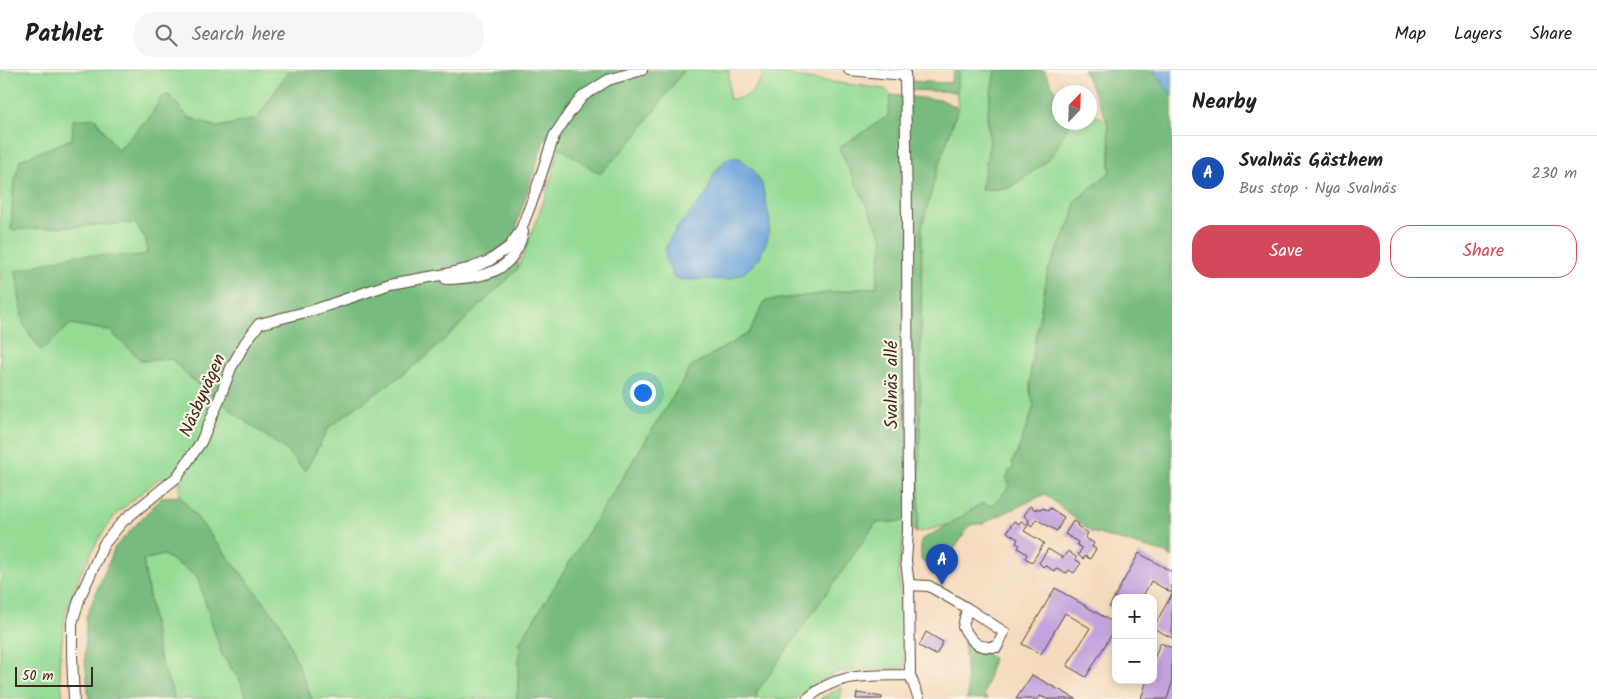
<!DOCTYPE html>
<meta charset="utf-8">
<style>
:root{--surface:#fff;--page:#f6f6f6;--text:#202124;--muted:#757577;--line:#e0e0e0;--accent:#d1495b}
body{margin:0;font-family:Kalam,sans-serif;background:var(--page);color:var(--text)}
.controls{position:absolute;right:15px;bottom:15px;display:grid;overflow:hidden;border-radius:10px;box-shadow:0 2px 8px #0003}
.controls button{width:45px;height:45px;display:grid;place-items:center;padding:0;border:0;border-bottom:1px solid var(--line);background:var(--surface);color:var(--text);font:25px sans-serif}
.compass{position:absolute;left:1052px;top:15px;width:45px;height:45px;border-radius:50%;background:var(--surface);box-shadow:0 2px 8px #0003;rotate:23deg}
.scale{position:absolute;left:15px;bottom:12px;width:78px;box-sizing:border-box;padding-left:5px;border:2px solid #3b2a1e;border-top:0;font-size:14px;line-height:18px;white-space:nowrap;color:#3b2a1e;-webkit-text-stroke:4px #fcf5e5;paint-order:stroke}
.you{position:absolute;left:642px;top:322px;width:18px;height:18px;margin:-12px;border:4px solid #fff;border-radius:50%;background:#1a73e8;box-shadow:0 0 0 8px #1a73e833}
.badge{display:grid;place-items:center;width:32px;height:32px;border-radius:50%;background:var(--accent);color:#fff;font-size:16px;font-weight:700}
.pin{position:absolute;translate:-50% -41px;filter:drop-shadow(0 1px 2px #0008)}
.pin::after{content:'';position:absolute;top:26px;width:18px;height:15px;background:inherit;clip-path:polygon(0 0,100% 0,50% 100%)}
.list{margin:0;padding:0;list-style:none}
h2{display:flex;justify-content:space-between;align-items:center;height:65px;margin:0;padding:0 20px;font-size:21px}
h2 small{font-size:16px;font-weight:400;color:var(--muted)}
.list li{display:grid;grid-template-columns:32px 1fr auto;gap:15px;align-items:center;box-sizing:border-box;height:75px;padding:0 20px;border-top:1px solid var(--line)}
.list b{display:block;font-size:19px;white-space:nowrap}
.list p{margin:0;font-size:16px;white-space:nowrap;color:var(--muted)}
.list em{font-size:16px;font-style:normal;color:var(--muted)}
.actions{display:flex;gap:10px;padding:15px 20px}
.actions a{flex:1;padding:11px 0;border:1px solid var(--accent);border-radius:20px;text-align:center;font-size:18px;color:var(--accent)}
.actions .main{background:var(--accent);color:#fff}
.icon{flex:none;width:28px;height:28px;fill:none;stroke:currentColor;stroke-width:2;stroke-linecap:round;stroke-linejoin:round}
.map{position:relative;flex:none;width:1172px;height:629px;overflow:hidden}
header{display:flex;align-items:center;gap:30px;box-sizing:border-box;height:70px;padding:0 25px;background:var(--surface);border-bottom:1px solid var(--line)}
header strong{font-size:24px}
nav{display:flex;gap:28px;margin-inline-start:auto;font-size:18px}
.search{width:350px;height:45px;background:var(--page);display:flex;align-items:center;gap:12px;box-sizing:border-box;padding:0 18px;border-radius:20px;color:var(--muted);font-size:19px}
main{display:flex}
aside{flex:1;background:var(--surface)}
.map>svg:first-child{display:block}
.green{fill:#94db94;stroke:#688259}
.forest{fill:#77bb7e;stroke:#59724e}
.water{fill:#6da5dc;stroke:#54687d}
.building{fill:#c1a1de}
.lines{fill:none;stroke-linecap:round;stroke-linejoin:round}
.minor-casing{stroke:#574436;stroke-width:12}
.minor{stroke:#fff;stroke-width:10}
.labels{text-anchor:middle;stroke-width:4.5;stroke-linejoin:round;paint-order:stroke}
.street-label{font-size:18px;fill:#3b2a1e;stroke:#fcf5e5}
</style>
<header>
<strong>Pathlet</strong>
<div class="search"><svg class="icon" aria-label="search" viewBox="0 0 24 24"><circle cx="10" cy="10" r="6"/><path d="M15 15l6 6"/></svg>Search here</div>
<nav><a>Map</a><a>Layers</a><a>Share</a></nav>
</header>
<main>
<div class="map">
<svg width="1172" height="629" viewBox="0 0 1172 629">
<rect width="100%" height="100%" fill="#fcf5e5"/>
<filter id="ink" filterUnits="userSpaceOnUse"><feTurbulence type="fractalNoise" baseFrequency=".02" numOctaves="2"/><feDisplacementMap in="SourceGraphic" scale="10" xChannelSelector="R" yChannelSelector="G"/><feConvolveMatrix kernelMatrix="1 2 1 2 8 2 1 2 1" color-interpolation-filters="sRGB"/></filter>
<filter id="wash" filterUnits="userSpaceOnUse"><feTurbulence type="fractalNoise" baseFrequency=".0096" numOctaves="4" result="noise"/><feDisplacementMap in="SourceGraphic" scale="20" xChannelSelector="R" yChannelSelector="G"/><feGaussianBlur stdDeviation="1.12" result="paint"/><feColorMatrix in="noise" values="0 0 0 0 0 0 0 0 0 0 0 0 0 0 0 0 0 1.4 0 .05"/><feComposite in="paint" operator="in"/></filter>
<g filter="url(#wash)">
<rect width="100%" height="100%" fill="#f4dabd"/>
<!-- green -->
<g class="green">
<path d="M 0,0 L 289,0 L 257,49 L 217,57 L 188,47 L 169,25 L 161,27 L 152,44 L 117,81 L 95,48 L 72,69 L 20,90 L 11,159 L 135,153 L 146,169 L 147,184 L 16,201 L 23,253 L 41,281 L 71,254 L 110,261 L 142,291 L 171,289 L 194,311 L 246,352 L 285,379 L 305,401 L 330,356 L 425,288 L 518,199 L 547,122 L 560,76 L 600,103 L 634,68 L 684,0 L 729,0 L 729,29 C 751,30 756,17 765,0 L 775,0 L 801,8 L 885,19 L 891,25 L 888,46 L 839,78 L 883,169 L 876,217 L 765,231 L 749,263 L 692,296 L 520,572 L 517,629 L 312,629 L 281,554 L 180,426 L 180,412 L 161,407 L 116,444 L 99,468 L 80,505 L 66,541 L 59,594 L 63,629 L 0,629 Z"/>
<path d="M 960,0 L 995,0 L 987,46 L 990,72 L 981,120 L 1009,118 L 1046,92 L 1055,81 L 1069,53 L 1090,52 L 1090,44 L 1107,50 L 1110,74 L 1110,102 L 1075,131 L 1073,147 L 1048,200 L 1031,295 L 1030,321 L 1034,336 L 1018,381 L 1012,392 C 1018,411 1003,424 991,436 L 982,433 L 950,454 L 916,463 L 919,447 L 922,156 L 936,104 L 958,38 L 956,21 Z"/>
<polygon points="906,451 898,503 903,548 904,598 837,602 805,621 797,629 757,629 756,623 876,453"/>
<polygon points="164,485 197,506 222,585 241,612 247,629 175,629 158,583 143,489"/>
<polygon points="842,617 841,629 820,629"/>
</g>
<!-- forest -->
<g class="forest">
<polygon points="289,0 684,0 634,68 600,104 545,68 517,153 518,199 425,288 330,356 305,401 285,379 246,352 194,311 171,289 142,291 110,261 71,254 41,281 23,254 16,201 75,185 137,186 147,184 146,169 135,153 11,160 13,119 20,90 72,69 73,50 95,48 118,81 152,44 161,27 169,25 188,47 217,57 257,49"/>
<polygon points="955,0 960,0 956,20 958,22 909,20 910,11 950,13"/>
<polygon points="995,0 1044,0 1059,28 1060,52 1069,53 1055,81 1046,92 1009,118 981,120 990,72 987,46"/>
<polygon points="1083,0 1153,0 1171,24 1172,24 1172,488 1166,483 1091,462 1045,424 984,453 970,455 937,506 921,490 921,470 950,454 982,433 991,436 1010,416 1006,409 1010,400 1014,398 1012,392 1018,381 1034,336 1030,321 1031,295 1048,200 1073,147 1075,131 1110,102 1110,74 1107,50"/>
<polygon points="891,25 942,30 958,38 936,104 922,156 919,447 916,463 905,451 876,453 756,623 757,629 517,629 520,572 692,296 749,263 765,231 876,217 883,169 839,78 888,46"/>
<polygon points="180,426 281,554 312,629 247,629 241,612 222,585 197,506 164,485 143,490 158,583 175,629 89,629 85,589 86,547 115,477 162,427"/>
<polygon points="964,570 993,588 984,626 988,629 965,629 968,628"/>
</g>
<!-- water -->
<g class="water">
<polygon points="1153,0 1172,0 1172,24 1171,25"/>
<polygon points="727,88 740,88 752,98 762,114 770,152 768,168 759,189 744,203 730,209 682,210 673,206 666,190 666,177 671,167 681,153 706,125 714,104"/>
</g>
<g id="blocks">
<!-- building -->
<g class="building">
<polygon points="1030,436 1036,440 1037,438 1041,440 1043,438 1048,441 1050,438 1064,447 1057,461 1036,449 1032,456 1028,453 1029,450 1024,446"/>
<polygon points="1014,451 1019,454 1021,451 1028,455 1024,461 1044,473 1032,492 1025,488 1027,484 1018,478 1020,475 1016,473 1018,469 1007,462"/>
<polygon points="1073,451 1078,454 1077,456 1088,463 1085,468 1094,473 1092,477 1096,479 1090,489 1085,486 1083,489 1078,485 1082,478 1077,475 1078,472 1065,464"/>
<polygon points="1048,479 1063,488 1068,481 1076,487 1076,490 1081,493 1074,503 1069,500 1067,503 1056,499 1054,501 1045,495 1043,497 1039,493"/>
<polygon points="1139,483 1172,502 1172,523 1151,511 1142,528 1116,528 1116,541 1109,537"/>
<polygon points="1055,518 1116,554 1116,557 1086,607 1067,596 1090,558 1065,543 1041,584 1022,574"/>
<polygon points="1172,524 1172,568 1153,558"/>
<polygon points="926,562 943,572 936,585 919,576"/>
<polygon points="1160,573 1172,578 1172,614 1167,629 1141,629 1147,610 1153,610 1153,592"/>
<polygon points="1032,605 1076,629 1047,629 1040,626 1038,629 1016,629"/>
<polygon points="857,623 882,627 882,629 856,629"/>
</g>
</g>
</g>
<g filter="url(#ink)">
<use href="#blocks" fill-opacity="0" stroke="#574436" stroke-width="1"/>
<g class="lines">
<defs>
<g id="minor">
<polyline points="849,0 904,5"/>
<polyline points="905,0 907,148 908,460 906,491 909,515 910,605 919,629"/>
<path d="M 446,209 C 483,208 514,203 523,162"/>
<path d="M 909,515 L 929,516 L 967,538 L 1004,562 L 997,577 C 976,578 973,573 963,557 L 967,538"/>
<polyline points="74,629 72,585 72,553 80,527 104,474 123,451 177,407 201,372 217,335 231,298 245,273 259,254 317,239 390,214 441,205 471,198 489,191 509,177 520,162 534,126 554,66 570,42 583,26 608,10 642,0"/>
<path d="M 807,629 C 839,601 871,606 910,605"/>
</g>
</defs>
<!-- minor casing -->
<use href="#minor" class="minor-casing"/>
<!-- minor -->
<use href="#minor" class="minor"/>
</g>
</g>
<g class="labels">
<!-- street labels -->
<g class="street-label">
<text transform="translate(891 315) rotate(-90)" y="6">Svalnäs allé</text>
<text transform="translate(202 325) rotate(-66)" y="6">Näsbyvägen</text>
</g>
</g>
</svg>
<div class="controls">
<button>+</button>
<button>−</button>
</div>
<svg class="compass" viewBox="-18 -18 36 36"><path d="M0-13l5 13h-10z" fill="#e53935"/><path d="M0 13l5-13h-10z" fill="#757577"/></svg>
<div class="scale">50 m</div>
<div class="you"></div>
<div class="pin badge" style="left:942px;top:515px;background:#1a4fb4">A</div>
</div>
<aside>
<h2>Nearby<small></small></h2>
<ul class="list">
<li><span class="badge" style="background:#1a4fb4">A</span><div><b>Svalnäs Gästhem</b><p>Bus stop · Nya Svalnäs</p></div><em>230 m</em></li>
</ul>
<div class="actions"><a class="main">Save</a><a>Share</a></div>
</aside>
</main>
